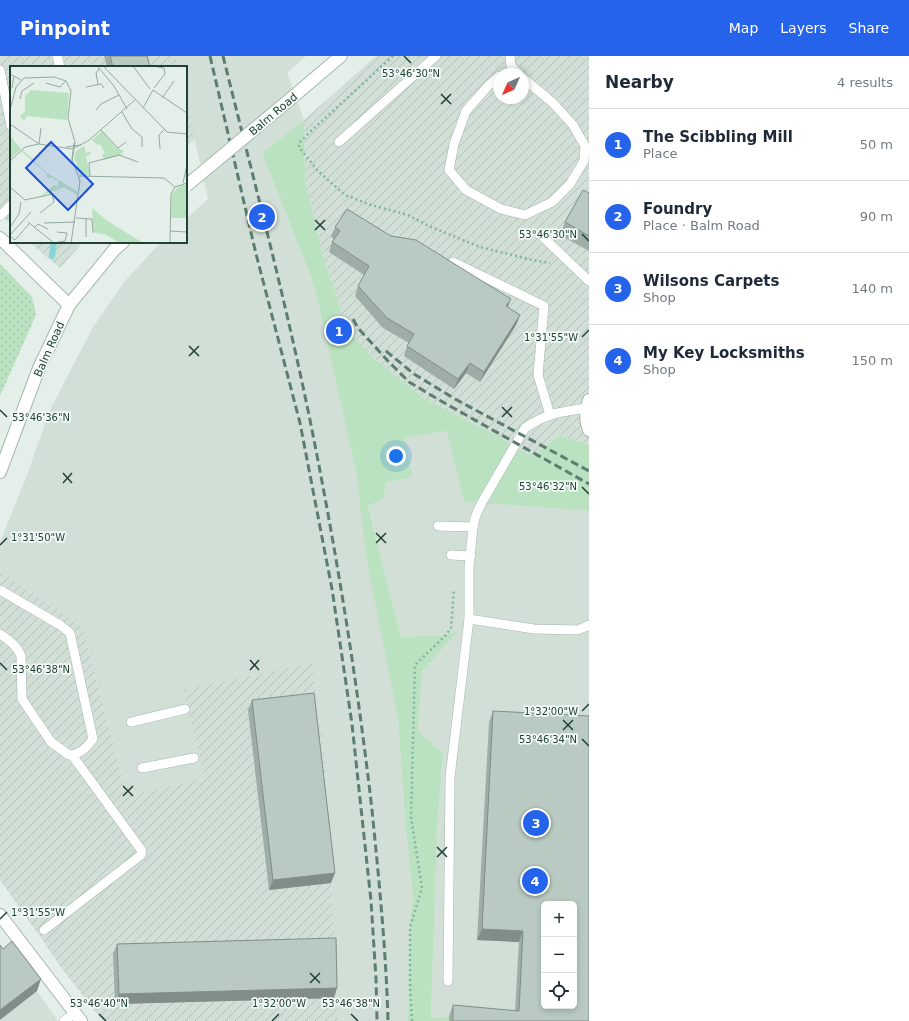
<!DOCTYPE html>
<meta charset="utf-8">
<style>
:root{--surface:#fff;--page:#f6f6f7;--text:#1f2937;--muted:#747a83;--line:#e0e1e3;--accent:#2563eb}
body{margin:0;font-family:"DejaVu Sans",sans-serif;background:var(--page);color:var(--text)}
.controls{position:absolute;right:12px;bottom:12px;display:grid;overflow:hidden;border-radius:6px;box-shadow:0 2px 6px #0003}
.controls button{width:36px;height:36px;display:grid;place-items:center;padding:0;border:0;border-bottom:1px solid var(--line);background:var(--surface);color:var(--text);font:20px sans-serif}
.compass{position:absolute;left:493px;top:12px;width:36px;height:36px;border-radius:50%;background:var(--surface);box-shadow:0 2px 6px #0003;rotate:225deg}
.you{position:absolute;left:396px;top:400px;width:14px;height:14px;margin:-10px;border:3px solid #fff;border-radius:50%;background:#1a73e8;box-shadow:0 0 0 6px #1a73e833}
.badge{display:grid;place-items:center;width:26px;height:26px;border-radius:50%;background:var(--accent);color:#fff;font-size:13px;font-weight:700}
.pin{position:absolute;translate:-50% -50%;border:2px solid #fff;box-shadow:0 1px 4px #0006}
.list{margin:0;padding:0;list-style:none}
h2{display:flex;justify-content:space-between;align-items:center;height:52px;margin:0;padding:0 16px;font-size:17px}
h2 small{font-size:13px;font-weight:400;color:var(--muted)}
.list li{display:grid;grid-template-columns:26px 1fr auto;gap:12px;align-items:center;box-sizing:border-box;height:72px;padding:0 16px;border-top:1px solid var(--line)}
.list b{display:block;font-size:15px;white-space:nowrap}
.list p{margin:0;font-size:13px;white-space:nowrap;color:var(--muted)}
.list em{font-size:13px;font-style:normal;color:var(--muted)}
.icon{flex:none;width:22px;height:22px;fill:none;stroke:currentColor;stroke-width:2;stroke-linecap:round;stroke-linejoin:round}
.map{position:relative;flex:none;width:589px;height:965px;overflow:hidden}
header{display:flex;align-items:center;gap:24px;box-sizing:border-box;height:56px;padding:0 20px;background:var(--accent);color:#fff}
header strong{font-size:19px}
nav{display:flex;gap:22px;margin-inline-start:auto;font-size:14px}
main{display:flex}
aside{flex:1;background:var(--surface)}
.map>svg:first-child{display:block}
.built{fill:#d1dfd7;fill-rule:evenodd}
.industrial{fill:url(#industrial-furrows);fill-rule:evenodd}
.green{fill:#bae2c0}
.park{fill:url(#park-dots)}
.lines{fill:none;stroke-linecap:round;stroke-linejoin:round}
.stream{stroke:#85d5d9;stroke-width:6}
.service-casing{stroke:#a5b8af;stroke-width:10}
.minor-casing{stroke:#a5b8af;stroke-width:14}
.tertiary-casing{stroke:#a5b8af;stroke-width:14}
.path{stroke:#80b69f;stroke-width:2.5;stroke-dasharray:2 3;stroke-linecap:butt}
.service{stroke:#fff;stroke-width:9}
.minor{stroke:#fff;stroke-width:12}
.tertiary{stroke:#fff;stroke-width:12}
.rail{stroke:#5b7e70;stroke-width:3;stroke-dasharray:8 4;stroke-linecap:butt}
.tertiary-bridge-casing{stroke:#a5b8af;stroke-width:14;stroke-linecap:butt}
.tertiary-bridge{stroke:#fff;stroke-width:12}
.wall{fill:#9eaea6}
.shaded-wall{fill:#818d87}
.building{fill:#b8cac1;stroke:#818d87;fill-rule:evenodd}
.ticks{fill:none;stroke:#204235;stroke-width:1.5}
.labels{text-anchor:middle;stroke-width:3.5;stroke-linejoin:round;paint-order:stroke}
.street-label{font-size:11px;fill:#204235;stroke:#f4faf7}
.inset-road{fill:none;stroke:#95aaa0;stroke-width:1}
.view{fill:#1d4ed8;fill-opacity:0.15;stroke:#1d4ed8;stroke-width:2}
.inset-edge{fill:none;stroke:#204235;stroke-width:2}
.ticks-label{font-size:10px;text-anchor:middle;fill:#204235;stroke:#f4faf7;stroke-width:3.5;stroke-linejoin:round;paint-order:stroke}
</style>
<header>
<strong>Pinpoint</strong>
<nav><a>Map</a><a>Layers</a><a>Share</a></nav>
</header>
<main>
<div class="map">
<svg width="589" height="965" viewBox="0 0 589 965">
<defs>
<pattern id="industrial-furrows" width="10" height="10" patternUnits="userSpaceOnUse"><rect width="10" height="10" fill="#d1dfd7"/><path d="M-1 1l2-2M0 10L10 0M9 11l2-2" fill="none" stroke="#b3c1b9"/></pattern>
<pattern id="park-dots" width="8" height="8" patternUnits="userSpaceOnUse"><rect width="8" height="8" fill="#bae2c0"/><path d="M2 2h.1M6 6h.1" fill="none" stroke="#a0c3a6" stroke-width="1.8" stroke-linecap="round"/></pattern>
</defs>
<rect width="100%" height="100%" fill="#e3efe8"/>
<!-- built -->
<g class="built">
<polygon points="176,0 306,0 287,17 304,64 262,97 311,221 317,242 356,416 398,662 405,762 413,842 409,874 408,965 338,965 326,715 205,722 127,740 82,570 0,515 0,486 26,422 50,354 93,271 125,225 161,186 186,186 186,163 208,143 186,44 186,11 178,11"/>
<path d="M 447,375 L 481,448 L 497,448 L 589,455 L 589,965 L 449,965 L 449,960 L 431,962 L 437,774 L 443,697 L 418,675 L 422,616 L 457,576 L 446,579 L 401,581 L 368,449 L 384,442 L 386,426 L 405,382 ZM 544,848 L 574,848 L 574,950 L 544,950 Z"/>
<polygon points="0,888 37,935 58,965 0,965"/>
</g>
<!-- industrial -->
<g class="industrial">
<polygon points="0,0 176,0 178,11 11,11 11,169 0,157"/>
<path d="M 376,0 L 589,0 L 589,389 L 560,379 L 533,400 L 514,391 L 502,382 L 425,343 L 373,302 L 347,273 L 321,193 L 305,125 L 304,64 ZM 499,18 L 523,18 L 523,42 L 499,42 Z"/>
<polygon points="186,44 195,83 186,91"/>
<polygon points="29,186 83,186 60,212"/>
<polygon points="0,515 82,570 127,740 205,722 183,634 312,607 326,715 338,965 103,965 66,918 0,824"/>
</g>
<!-- green -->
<polygon class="green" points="304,64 305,125 321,193 347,273 373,302 425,343 502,382 514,391 533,400 560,379 589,389 589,455 497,448 481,448 464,445 447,375 405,382 412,421 386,426 384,442 368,450 401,581 446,579 458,575 422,616 418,675 443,697 437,774 431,962 449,960 449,965 408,965 409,874 413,842 405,762 398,662 367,505 356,416 317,242 311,221 262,97"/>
<!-- park -->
<polygon class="park" points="0,208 32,241 36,259 0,340"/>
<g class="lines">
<!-- stream -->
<polyline class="stream" points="52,200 54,186"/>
<defs>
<g id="service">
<polyline points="57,0 60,11"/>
<polyline points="510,0 511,10 519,18"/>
<polyline points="0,14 11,70"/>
<polyline points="499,20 488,30 466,55 454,88 449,114 466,134 501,153 525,159 552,146 570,128 584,105 585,90 573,69 553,47 523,22"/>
<polyline points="339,86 436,0"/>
<polyline points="0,160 11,149"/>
<polyline points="544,182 589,225"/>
<polyline points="453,206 544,250 538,319 550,359"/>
<polyline points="438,470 473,471"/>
<polyline points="451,499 471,500"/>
<path d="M 0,534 L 60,569 L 70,577 L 93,683 C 86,692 81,698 69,699 L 51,686 L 22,643 L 21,600 C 17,590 9,584 0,578"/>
<polyline points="469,563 534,573 578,574 589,569"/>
<polyline points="131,666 185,653"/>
<polyline points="142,712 194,702"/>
<polyline points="44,874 141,799 142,795 72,699"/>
<path d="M 448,925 L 450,721 L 469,563 L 469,511 L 473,471 L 475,462 L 481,448 L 525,372 C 546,357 562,356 586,352"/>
<polyline points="64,965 75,957"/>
</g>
<path id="minor" d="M 589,344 C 585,355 585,364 589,374"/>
<g id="tertiary">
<polyline points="295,39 341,0"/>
<polyline points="0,182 69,249"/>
<polyline points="0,416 39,312 69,249 114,194 123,186"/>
<polyline points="0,859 81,965"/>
</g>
</defs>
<!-- service casing -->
<use href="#service" class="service-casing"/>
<!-- minor casing -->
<use href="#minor" class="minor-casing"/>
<!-- tertiary casing -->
<use href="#tertiary" class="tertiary-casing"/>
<!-- path -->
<g class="path">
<polyline points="393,0 311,75 299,87 299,91 317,114 345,139 371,149 408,159 429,170 480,191 532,204 550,207"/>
<polyline points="412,965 410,930 410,871 422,832 411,761 415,609 446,579 451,572 454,533"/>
</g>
<!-- service -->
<use href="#service" class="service"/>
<!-- minor -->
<use href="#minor" class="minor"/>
<!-- tertiary -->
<use href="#tertiary" class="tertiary"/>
<!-- rail -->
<g class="rail">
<polyline points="210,0 256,198 300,367 332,533 352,668 371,845 376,923 377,965"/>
<path d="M 223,0 C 253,121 285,242 310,364 C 336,493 357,623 372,754 C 379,824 386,894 388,965"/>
<polyline points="353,263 358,272 388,305 409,326 441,345 589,428"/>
<polyline points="386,295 414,318 455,343 589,415"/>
</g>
<defs>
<polyline id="tertiary-bridge" points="186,130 295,39"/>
</defs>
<!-- tertiary-bridge casing -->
<use href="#tertiary-bridge" class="tertiary-bridge-casing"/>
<!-- tertiary-bridge -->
<use href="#tertiary-bridge" class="tertiary-bridge"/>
</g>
<!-- wall -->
<g class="wall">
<polygon points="104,0 147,0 150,11 107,11"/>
<polygon points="589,137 589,195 560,179 565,166"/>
<polygon points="335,171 391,180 508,251 520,259 516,269 480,326 466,317 454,333 404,300 407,290 409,287 383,272 355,240 358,230 364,219 329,196 332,186 334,183 331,181"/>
<polygon points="252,644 331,827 269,834 248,654"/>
<polygon points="493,655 589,965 449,965 449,960 453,949 515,955 519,886 477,884 489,666"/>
<polygon points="117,888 334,942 115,948 113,898"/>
</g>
<!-- shaded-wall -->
<g class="shaded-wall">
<polygon points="511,243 507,253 506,250"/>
<polygon points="520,259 516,269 480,326 484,316"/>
<polygon points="470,307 466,317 454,333 458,323"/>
<polygon points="335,817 331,827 269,834 273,824"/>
<polygon points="482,873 523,875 519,886 477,884"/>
<polygon points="41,923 37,935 0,964 0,954"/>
<polygon points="337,932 334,942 115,948 119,938"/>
</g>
<!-- building -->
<g class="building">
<polygon points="110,0 147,0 150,11 113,11"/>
<polygon points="583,134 589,137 589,180 565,166"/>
<polygon points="347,153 391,180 416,184 511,243 506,250 520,259 484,316 470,307 458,323 407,290 414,278 387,262 358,230 369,210 332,186 340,175 335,171"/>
<polygon points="314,637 335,817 273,824 252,644"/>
<path d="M 493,655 L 589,660 L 589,965 L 453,965 L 453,949 L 519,955 L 523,875 L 482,873 ZM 544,848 L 574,848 L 574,950 L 544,950 Z"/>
<polygon points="336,882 337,932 119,938 117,888"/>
<polygon points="12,885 41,923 0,954 0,889 3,893"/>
</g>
<!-- ticks -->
<path class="ticks" d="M 404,0 L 411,7M 441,38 L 451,48M 441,48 L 451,38M 315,164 L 325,174M 315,174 L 325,164M 582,178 L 589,185M 582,281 L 589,274M 189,290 L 199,300M 189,300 L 199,290M 502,351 L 512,361M 0,354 L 7,361M 502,361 L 512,351M 63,417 L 72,427M 63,427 L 72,417M 582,431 L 589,438M 376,477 L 386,487M 376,487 L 386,477M 0,489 L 7,482M 250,604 L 259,614M 0,607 L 7,614M 250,614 L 259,604M 582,655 L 589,648M 563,664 L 573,674M 563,674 L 573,664M 582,683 L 589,690M 123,730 L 133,740M 123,740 L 133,730M 437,791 L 447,801M 437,801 L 447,791M 0,863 L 7,856M 310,917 L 320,927M 310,927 L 320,917M 99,958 L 106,965M 351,958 L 358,965M 272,965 L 279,958"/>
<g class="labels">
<!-- street labels -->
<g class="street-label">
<text transform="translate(273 58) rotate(-40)" y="4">Balm Road</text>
<text transform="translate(49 293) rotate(-66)" y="4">Balm Road</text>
</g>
</g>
<!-- overview -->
<g transform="translate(10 10)">
<rect width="177" height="177" fill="#e3efe8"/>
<path d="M 13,84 L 37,107 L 67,125 L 67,129 L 54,121 L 31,130 L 44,119 L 48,121 L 48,115 L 41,111 L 38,113 L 36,107 L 12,86 L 8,89 ZM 82,142 L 96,154 L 95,162 L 83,159 Z" fill="#bae2c0"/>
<path d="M 21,24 L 59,27 L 57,54 L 17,50 L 14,55 L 10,50 L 15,46 L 15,30 ZM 92,65 L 106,81 L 114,85 L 111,89 L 94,94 L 92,89 L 95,87 L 90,78 L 87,79 L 82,74 ZM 0,70 L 11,83 L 0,93 ZM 74,80 L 76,87 L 80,85 L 81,88 L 76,90 L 80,109 L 70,109 L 64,91 L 66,85 ZM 177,118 L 177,152 L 161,152 L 162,128 L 169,120 ZM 96,154 L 133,177 L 110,177 L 96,169 L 83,166 L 83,159 L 95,162 Z" fill="#bae2c0"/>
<path class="inset-road" d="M 93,0 L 157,66 L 177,68M 123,0 L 140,23M 143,0 L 154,2 L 155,8 L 144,22M 88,1 L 104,20 L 117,43M 0,8 L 11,14M 36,17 L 50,21 L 56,15M 88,18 L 86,7 L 89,3M 76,21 L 91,18 L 94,22M 2,22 L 4,10M 143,24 L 177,47M 152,32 L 164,15M 10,33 L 12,25 L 24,17M 133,42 L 143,24M 0,44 L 6,21 L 14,12 L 44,11 L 56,15 L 61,25 L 58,52 L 65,76 L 62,95M 86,44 L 91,38 L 109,29M 112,46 L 122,63 L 132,71 L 132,81M 0,58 L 29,78 L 62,83 L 78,75 L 126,33M 91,64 L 108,82 L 116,76M 29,78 L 31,62M 56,81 L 71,79M 150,83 L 149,69 L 154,64M 0,95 L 15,81 L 29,78M 69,110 L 154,112 L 165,121M 80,110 L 79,97 L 109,89 L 128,96M 173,117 L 177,99M 0,121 L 15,134 L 42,128 L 44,136 L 30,147M 66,152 L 82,153 L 83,167M 76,153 L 76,171M 18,156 L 44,177M 34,157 L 65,156M 0,161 L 9,148 L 11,136M 24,162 L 28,158 L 38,163M 160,165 L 177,166M 0,169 L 21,146M 0,170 L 5,174 L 19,158M 44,177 L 55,175 L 57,167 L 47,166M 61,177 L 70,115 L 62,93 L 64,77M 160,177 L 161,128 L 165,121 L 177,117"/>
<path class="view" d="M 41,76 L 83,118 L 58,144 L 16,102 Z"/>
<rect width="177" height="177" class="inset-edge"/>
</g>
<g class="ticks-label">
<text x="411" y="21">53°46'30"N</text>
<text x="548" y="182">53°46'30"N</text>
<text x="551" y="285">1°31'55"W</text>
<text x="41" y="365">53°46'36"N</text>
<text x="548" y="434">53°46'32"N</text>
<text x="38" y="485">1°31'50"W</text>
<text x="41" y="617">53°46'38"N</text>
<text x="551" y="659">1°32'00"W</text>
<text x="548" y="687">53°46'34"N</text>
<text x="38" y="860">1°31'55"W</text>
<text x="99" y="951">53°46'40"N</text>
<text x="279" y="951">1°32'00"W</text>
<text x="351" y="951">53°46'38"N</text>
</g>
</svg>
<div class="controls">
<button>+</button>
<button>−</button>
<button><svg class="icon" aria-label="locate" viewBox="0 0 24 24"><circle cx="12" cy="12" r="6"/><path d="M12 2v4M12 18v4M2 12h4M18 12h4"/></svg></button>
</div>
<svg class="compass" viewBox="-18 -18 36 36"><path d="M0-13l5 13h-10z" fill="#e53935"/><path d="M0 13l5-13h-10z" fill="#747a83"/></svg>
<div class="you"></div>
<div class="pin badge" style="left:339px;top:275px">1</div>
<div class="pin badge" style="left:262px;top:161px">2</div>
<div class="pin badge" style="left:536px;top:767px">3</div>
<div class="pin badge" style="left:535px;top:825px">4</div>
</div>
<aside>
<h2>Nearby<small>4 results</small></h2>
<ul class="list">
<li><span class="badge">1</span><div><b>The Scibbling Mill</b><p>Place</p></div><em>50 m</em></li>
<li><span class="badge">2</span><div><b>Foundry</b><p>Place · Balm Road</p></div><em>90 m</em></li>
<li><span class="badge">3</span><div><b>Wilsons Carpets</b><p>Shop</p></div><em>140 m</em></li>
<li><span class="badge">4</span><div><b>My Key Locksmiths</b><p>Shop</p></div><em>150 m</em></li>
</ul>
</aside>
</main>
